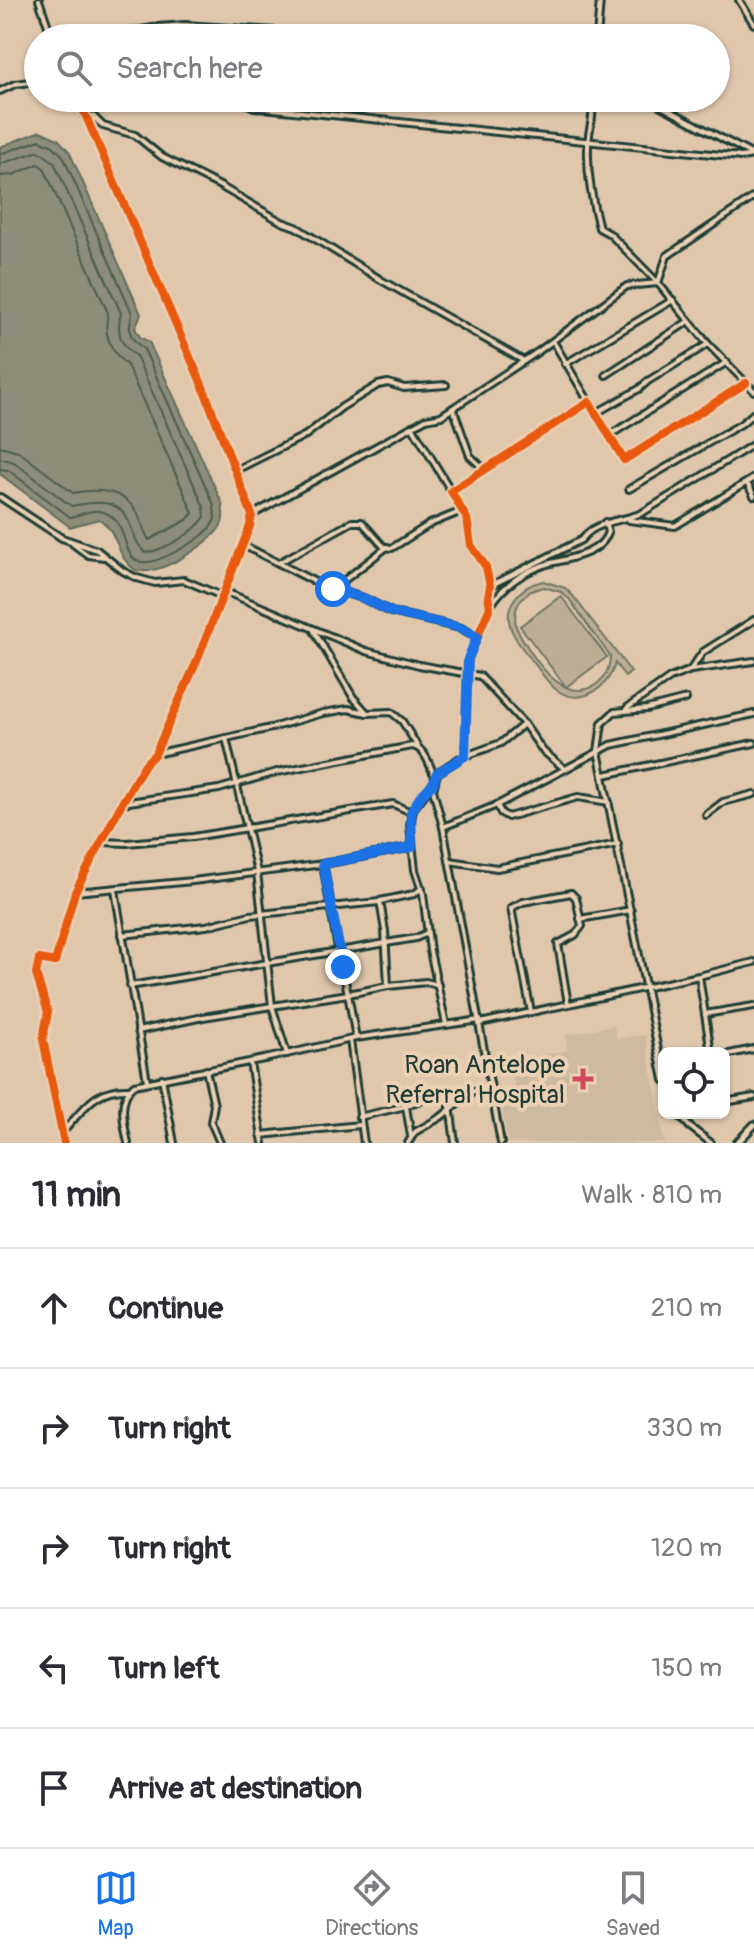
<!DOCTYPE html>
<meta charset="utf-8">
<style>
:root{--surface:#fff;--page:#f7f7f7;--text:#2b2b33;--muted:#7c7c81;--line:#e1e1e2;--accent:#1a73e8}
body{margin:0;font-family:Pangolin,sans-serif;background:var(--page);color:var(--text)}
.controls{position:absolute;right:24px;bottom:24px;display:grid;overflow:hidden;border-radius:12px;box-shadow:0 2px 6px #0004}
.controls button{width:72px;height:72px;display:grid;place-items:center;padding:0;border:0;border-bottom:2px solid var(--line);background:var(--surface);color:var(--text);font:40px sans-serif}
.stop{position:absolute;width:24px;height:24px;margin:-18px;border:6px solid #1a73e8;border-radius:50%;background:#fff}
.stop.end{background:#1a73e8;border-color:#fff;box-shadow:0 2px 8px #0008}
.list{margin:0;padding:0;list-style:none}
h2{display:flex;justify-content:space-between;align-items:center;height:104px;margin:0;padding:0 32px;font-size:34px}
h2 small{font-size:26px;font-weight:400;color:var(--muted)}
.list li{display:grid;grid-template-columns:52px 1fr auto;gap:24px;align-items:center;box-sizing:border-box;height:120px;padding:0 32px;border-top:2px solid var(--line)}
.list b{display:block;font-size:30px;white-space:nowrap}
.list em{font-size:26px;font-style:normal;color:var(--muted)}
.icon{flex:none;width:44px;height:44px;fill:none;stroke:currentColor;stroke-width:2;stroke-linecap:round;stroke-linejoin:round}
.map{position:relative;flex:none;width:754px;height:1143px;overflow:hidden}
.search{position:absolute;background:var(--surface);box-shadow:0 2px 6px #0004;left:24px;right:24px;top:24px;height:88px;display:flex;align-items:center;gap:20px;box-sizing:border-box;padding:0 28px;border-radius:44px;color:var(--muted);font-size:30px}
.sheet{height:704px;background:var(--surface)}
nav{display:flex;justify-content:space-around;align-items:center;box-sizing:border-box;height:112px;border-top:2px solid var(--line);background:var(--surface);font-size:22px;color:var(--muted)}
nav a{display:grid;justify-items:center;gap:4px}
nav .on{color:var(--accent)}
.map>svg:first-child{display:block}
.built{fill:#cebaa1}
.green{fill:#bcae95;stroke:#6e7664;stroke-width:2;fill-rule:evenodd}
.water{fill:#8d8d79;stroke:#616d5d;stroke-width:2}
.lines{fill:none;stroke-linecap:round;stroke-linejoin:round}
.shore{stroke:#4b5d50;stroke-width:2}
.street-casing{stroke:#1f3d34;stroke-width:10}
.secondary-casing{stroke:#1f3d34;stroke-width:11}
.street{stroke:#ecd0b3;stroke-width:4}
.secondary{stroke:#ecd0b3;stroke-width:5}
.cycleway-casing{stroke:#ecd0b3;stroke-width:13}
.cycleway{stroke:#e8590c;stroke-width:8}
.route{stroke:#1a73e8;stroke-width:10}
.poi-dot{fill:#d1495b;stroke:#ecd0b3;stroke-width:3}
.labels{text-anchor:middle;stroke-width:8;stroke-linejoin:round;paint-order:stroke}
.poi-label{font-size:26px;fill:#1f3d34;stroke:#ecd0b3;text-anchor:end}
</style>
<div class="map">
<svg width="754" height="1143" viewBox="0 0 754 1143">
<rect width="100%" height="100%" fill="#e0c7ac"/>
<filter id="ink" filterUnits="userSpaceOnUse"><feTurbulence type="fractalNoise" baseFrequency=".0125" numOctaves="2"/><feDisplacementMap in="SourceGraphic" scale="16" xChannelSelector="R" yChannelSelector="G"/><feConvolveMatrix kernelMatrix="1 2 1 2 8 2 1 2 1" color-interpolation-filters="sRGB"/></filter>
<g filter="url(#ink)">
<!-- built -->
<polygon class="built" points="614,1025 617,1039 645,1035 665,1143 508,1143 501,1103 517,1097 508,1060 567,1051 566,1035"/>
<!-- green -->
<g class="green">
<path d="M 543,581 L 565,588 L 573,596 L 631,672 L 625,677 L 615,663 C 609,688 582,706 558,691 C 549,685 543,675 537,667 C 529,656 517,644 512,631 C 501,606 520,586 543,581 ZM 544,587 L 561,592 L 569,599 L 610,656 C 610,669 604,681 592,687 C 559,703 529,652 516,627 C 512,606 522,591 544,587 Z"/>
<polygon points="561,596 607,657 566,687 520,626"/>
</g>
<!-- water -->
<path class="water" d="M 40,131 L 58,139 L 69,151 L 141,314 L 135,328 L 140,337 L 149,342 L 222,503 C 223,512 225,520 220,527 C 210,544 153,581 134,569 C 115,556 120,533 99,519 L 70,527 L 0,474 L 0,147 Z"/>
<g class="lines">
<!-- shore -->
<g class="shore">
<path d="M 0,154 L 40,140 L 53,146 L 63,156 L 132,313 C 128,331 128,338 144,349 L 214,505 L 215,519 C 208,535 193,542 177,551 C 107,589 141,520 100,511 C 90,509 79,516 70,517 L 8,470 L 0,469"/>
<path d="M 0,164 L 39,151 L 54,162 L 121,313 C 116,332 120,345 136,356 L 204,507 L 205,517 C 193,534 166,549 146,553 C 135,544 134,533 128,520 C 116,496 91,503 71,506 L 14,462 L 0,458"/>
<path d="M 0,176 L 13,175 L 38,164 L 44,168 L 108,313 C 103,335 110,351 127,365 L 193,513 L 187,520 L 149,540 C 143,531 142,520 136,511 C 121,488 96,489 73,493 L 18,451 L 0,446"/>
</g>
<defs>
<g id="street">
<polyline points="39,0 52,38"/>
<polyline points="739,0 754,24"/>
<polyline points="95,38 158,27 185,25 384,38"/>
<polyline points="597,38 600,0"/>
<polyline points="0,91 15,84 38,81"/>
<polyline points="188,98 198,98"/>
<polyline points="234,98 254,107 741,157 754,155"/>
<path d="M 591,98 C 595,121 588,127 588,147 C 587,174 592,202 599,228 L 610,234 L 658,283 L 708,344 L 754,391"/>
<polyline points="646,98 753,155"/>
<polyline points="84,116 93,116 103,126 135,135 162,157 220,186 282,222 296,227 381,280 524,361"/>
<polyline points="553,341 589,402"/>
<polyline points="565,364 673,300"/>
<polyline points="606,375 689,321"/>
<polyline points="453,408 470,456 484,469"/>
<polyline points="596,413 639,389 648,381 708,344"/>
<polyline points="412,426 451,491"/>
<polyline points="610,435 727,362"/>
<polyline points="236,470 306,435 342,407 378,385 388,383 404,388 446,385"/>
<polyline points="747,483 754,496"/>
<polyline points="629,489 741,424 754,413"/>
<polyline points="0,497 62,538 97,550 123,571 137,578 155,583 184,580 224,597"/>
<polyline points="252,515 426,419 441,416 539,351 627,286 658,283 667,256 754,197"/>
<polyline points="629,520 675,526 754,478"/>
<polyline points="73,544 88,555 104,557"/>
<polyline points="243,545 323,586 363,598 391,612 461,628 477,637"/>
<polyline points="280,562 352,522 362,522 384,547 392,548 430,524 462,511"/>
<path d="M 490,586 L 581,540 C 596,520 621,522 642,513 L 754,444"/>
<polyline points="333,589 387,547"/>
<polyline points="226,592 366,651 419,665 480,676 524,724 501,743 460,758 437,773 433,790 443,827"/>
<path d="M 490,607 C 502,586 522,573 544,565 C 563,559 601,556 608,532 L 605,522"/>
<polyline points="314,631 353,697 367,713 391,712 402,721 418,747"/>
<polyline points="691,669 703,652 754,620"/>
<polyline points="627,708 670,678 691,670 754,661"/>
<polyline points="524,724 543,751 565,769"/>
<polyline points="226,738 257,872 272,1006 287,1054"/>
<polyline points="155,754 271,728 323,713 348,709 367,713"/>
<polyline points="465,756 468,659 490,607 488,596 490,586 486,567 471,545 467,519 451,491 589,402 624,460 746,383"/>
<polyline points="604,775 754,743"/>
<polyline points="433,784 413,809 410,825 415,870 423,894 430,951 446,1024"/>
<path d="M 122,803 L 219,789 L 277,772 L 412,746 C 425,748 429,764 434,775"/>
<polyline points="497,805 501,813 508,817 578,797 609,802"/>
<polyline points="706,815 723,802 754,794"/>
<polyline points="102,842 127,843 193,837 393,804 411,812"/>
<polyline points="449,861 497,868 618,844"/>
<polyline points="115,890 147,1081"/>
<polyline points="75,892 193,881 323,864 412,847"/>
<polyline points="580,919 631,910"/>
<polyline points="122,935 206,926 250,915 379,902"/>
<polyline points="699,976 711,1053"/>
<polyline points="130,986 416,938 427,933"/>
<polyline points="389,986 426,982 438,985"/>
<polyline points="531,1012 511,908 523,902 571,893 576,898 582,926 575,935 558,944 568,1004"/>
<polyline points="705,1014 754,1006"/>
<polyline points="480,1023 699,976 754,962"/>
<polyline points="138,1031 203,1017 348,994 338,949 323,864"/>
<polyline points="356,1038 348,994 388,986 385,931 380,901 414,894 422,888"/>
<polyline points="350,1040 364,1143"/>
<polyline points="724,1055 754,1049"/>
<polyline points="250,1062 263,1143"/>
<polyline points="206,1070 214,1105 211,1122 220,1143"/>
<polyline points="162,1078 174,1143"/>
<polyline points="664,1080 598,751 602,723 614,712 647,709 686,699"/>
<polyline points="449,1098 455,1143"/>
<polyline points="724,1099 730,1101 754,1097"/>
<polyline points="406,1107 411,1136"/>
<polyline points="677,1113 690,1127 711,1143"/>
<polyline points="359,1117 406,1106 422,1099 453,1097 478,1090"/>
<path d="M 62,1133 C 83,1110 95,1087 129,1089"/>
<polyline points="261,1135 360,1125"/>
<polyline points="64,1143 43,1039 48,1012 36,974 39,959 55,962 75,892 122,803 145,764 155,754 196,663 250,526 252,515 203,387 78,98"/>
<path d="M 128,1143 C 124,1124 117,1099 134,1085 L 269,1058 L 356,1038 L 480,1020"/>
<polyline points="408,1143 415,1132 441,1117 470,1094"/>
<polyline points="501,1143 443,827 497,805 611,745 754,714"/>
</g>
<polyline id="secondary" points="737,1143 754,1125"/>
</defs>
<!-- street casing -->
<use href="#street" class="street-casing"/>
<!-- secondary casing -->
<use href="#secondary" class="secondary-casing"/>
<!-- street -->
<use href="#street" class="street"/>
<!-- secondary -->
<use href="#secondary" class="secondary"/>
<defs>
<g id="cycleway">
<polyline points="465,756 468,659 490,607 488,596 490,586 486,567 471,545 467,519 451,491 589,402 624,460 746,383"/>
<polyline points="64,1143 43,1039 48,1012 36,974 39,959 55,962 75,892 122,803 145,764 155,754 196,663 250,526 252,515 203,387 78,98"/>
</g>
</defs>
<!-- cycleway casing -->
<use href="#cycleway" class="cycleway-casing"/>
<!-- cycleway -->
<use href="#cycleway" class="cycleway"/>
</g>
</g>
<g class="lines" filter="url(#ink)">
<!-- route -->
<polyline class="route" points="333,589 363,598 391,612 461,628 477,637 468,659 465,756 437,773 433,784 421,796 411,812 412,847 323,864 343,967"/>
</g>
<!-- markers -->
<path class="poi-dot" d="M579 1067h8v8h8v8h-8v8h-8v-8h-8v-8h8z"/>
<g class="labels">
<!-- poi labels -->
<g class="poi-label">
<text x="565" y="1073">Roan Antelope<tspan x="565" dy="30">Referral Hospital</tspan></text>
</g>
</g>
</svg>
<div class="controls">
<button><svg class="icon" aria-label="locate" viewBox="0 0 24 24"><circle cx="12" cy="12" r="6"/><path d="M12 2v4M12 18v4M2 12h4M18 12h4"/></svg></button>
</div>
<div class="stop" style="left:333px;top:589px"></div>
<div class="stop end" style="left:343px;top:967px"></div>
<div class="search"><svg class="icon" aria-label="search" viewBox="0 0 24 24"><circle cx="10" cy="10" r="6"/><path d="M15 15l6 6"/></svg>Search here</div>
</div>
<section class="sheet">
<h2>11 min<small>Walk · 810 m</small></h2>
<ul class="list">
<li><svg class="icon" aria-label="ahead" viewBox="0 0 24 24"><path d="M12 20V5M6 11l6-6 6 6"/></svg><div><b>Continue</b></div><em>210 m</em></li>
<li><svg class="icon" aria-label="right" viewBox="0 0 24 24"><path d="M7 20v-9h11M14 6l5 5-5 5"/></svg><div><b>Turn right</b></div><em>330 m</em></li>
<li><svg class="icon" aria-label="right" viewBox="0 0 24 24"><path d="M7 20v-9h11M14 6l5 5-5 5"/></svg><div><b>Turn right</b></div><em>120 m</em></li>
<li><svg class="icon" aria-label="left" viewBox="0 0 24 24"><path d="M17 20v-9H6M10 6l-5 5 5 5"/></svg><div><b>Turn left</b></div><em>150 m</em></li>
<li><svg class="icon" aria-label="arrive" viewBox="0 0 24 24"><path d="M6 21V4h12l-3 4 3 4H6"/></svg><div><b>Arrive at destination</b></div></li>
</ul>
</section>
<nav>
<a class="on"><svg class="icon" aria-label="map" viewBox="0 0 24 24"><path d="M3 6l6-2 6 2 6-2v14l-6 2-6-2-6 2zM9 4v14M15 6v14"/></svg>Map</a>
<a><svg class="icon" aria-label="directions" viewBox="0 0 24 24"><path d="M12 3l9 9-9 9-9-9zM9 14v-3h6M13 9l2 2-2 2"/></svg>Directions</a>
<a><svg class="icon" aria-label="saved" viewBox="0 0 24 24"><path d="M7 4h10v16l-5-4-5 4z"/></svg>Saved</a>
</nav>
